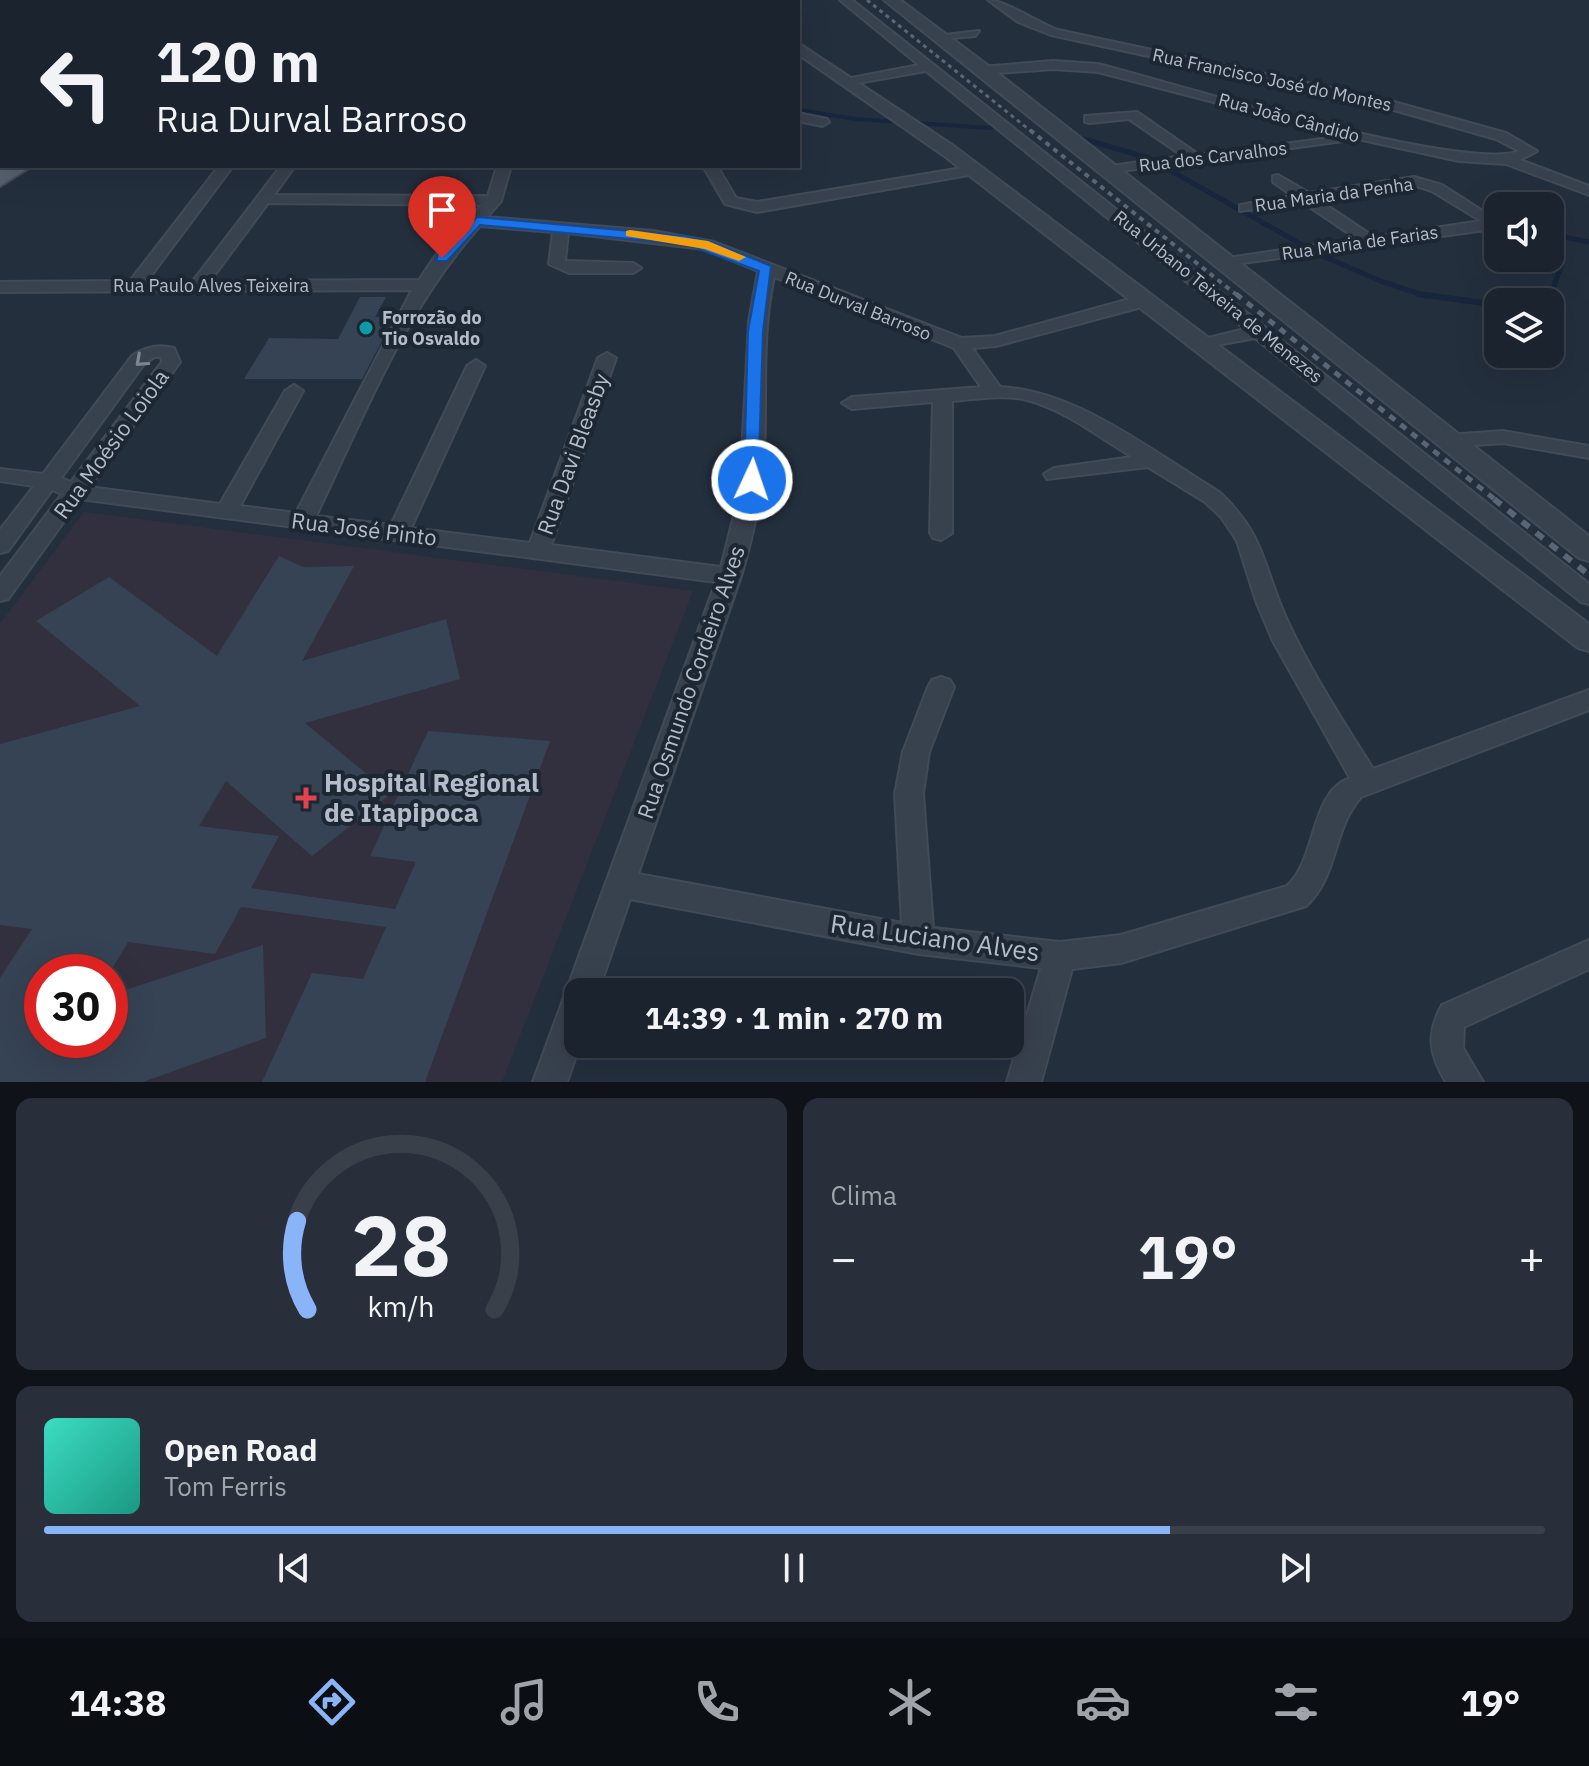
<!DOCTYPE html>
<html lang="pt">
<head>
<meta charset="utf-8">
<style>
  :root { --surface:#1b232e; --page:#282f3a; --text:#f1f3f6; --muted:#a0a4aa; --line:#39404a; --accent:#8ab4f8 }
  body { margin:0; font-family:"IBM Plex Sans",sans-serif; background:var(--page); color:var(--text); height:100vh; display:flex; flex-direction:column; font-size:30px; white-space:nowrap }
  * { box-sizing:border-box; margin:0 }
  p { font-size:26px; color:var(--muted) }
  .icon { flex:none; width:44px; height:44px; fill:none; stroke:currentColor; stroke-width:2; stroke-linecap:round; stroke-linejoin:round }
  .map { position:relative; height:1082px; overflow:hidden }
  .details { display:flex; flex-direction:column; gap:16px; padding:16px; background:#0f1319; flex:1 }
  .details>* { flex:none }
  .hud { position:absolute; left:0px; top:0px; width:800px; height:168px; box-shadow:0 8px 32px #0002,0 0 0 2px var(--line); background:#1b232e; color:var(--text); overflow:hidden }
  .tools { position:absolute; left:1484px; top:192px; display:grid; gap:16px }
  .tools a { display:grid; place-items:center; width:80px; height:80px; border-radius:16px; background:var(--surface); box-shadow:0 8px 32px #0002,0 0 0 2px var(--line); font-size:40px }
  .speed { position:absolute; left:24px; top:954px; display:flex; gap:16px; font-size:40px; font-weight:700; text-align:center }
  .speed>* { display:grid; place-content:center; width:104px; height:104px; border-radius:50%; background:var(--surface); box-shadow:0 8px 32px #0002,0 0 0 2px var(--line); line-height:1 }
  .speed .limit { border:12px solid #d22; background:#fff; color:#111 }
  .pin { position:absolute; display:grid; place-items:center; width:68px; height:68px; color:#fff; margin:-82px -34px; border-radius:50% 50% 50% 0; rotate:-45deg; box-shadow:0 0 8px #0007 }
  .pin .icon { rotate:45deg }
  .me { position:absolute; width:88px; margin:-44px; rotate:3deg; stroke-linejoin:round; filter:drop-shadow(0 0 6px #0008) }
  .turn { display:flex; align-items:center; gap:28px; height:168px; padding:0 24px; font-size:36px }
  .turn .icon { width:104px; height:104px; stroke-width:2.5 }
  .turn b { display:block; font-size:56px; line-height:68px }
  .big { font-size:60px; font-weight:800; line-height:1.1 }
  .details .tile { flex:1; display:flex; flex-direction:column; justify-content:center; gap:12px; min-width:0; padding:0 28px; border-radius:16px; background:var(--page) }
  .details .dial { align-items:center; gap:0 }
  .dial svg { height:208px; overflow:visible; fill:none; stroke:var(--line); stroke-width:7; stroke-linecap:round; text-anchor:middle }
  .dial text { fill:var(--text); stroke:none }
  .song { display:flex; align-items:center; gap:24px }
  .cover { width:96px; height:96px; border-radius:12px; background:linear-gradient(135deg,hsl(170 70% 55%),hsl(170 70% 35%)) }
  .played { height:8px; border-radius:4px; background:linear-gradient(90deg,var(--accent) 75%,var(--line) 75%) }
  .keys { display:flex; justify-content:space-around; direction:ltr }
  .heat { display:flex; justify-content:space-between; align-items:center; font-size:44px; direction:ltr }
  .details .tiles { flex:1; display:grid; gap:16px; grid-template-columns:1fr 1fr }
  .tile:last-child { grid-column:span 2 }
  .trip { position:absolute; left:564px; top:978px; width:460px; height:80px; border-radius:16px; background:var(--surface); box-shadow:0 8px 32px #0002,0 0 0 2px var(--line); font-weight:800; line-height:80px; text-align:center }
  .tab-bar { display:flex; height:128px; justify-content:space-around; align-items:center; background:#0b0e12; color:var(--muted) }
  .tab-bar .icon { width:56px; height:56px }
  .tab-bar .current { color:var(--accent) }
  .tab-bar b { font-size:36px; color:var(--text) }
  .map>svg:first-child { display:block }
  .medical { fill:#32303f; fill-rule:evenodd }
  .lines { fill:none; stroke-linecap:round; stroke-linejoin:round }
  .stream-far2 { stroke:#17263c; stroke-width:4 }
  .stream-far1 { stroke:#17263c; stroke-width:5 }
  .stream { stroke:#17263c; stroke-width:6 }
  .building { fill:#364354 }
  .service-casing { stroke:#414a57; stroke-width:4 }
  .minor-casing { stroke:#414a57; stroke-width:4 }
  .tertiary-casing { stroke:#414a57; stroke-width:4 }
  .primary-casing { stroke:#414a57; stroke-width:4 }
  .service { fill:#38414e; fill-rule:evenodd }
  .minor { fill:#38414e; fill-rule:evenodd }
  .tertiary { fill:#38414e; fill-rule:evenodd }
  .primary { fill:#56606e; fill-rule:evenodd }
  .rail-far3 { stroke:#5a6575; stroke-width:3; stroke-dasharray:4 4; stroke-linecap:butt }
  .rail-far2 { stroke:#5a6575; stroke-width:4; stroke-dasharray:5 5; stroke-linecap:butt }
  .rail-far1 { stroke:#5a6575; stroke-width:5; stroke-dasharray:7 7; stroke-linecap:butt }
  .rail { stroke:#5a6575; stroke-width:6; stroke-dasharray:9 9; stroke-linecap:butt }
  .oneway { stroke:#7c8592 }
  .route { fill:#1a73e8; stroke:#114b97; stroke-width:2 }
  .slow { fill:#f59e0b }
  .culture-dot { fill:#0f9aa8; stroke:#1d2633; stroke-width:3 }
  .health-dot { fill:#e0444e; stroke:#1d2633; stroke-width:3 }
  .labels { text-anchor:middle; stroke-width:8; stroke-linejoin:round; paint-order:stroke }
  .far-street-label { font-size:18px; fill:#b4bcc9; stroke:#1d2633 }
  .far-poi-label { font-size:18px; font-weight:bold; fill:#b4bcc9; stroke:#1d2633; text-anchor:start }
  .street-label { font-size:22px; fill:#b4bcc9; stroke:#1d2633 }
  .near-poi-label { font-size:26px; font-weight:bold; fill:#b4bcc9; stroke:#1d2633; text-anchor:start }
  .near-street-label { font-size:26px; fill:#b4bcc9; stroke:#1d2633 }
</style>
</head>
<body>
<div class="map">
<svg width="1589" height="1082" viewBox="0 0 1589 1082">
  <rect width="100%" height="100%" fill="#242f3e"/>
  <path class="medical" d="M84,512L693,591L502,1082H0V624ZM42,972H110V1040H42Z"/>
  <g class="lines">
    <path class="stream-far2" d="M798,110L856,119L991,128"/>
    <path class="stream-far1" d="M1080,138L1149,158
      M1161,165L1304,246
      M1550,234L1589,242
      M1318,254L1383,282L1426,296
      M1550,296L1562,264L1550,246"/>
    <path class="stream" d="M1418,294L1498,305
      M1532,302L1550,294"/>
  </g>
  <path class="building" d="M360,297H386L375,317L394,318L362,379H244L269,338L338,339Z
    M279,556L303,567L354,566L302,661L446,619L460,679L305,723L391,794L312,856L226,781L199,826L279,836L251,888L395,909L416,862L370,856L428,731L550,741L425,1082H262L312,973L363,979L386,927L241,907L215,954L128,942L110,972H42V1040H110V995L263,945L266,1038L143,1082H0V978L32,929L0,925V744L140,706L36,621L109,577L217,656Z"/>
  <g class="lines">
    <g class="service-casing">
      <path id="service" d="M176,0H182L180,2H174Z"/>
    </g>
    <g class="minor-casing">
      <path id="minor" d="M552,0H592L551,2Z
        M840,0H852L1589,584V604L1581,602L1255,338L1196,349V341L1245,329L926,71L846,85V79L919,65Z
        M988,0C1004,0 1039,23 1058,30L1383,99L1506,133L1537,151L1520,160L1589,186V195L1506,164L1459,161L1358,139L1106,173L1104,170L1111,166L1183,156L1129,119L1090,123L1085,122V116L1137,112L1199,155L1345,136L1098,72L1053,69L985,74L979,70L981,67L1053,61L1098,64C1172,83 1464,173 1519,151L1496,139L1376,105L1051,35L1018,22Z
        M979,31L975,36L942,39L936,36Z
        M2,73V81L0,82V74Z
        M798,113L827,119L829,122L822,126L798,121Z
        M0,139H2V147H0Z
        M219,166H233L147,281H193L281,166H295L274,195L488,196L497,166H511L501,201L487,217L653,231L714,242L962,338L995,336L1137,297H1149V305L996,346L972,348L1000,387C1078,391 1153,452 1219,492C1266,535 1263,568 1287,620C1311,672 1343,721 1373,769L1589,690V710L1361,797C1332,830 1339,875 1306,906L1121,963L1072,969L1041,1082H1007L1041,968L919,954L630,899L598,992H578L580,1044L567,1082H533L716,582L80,499L8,599L0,601V576L62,494L52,490L8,551L0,553V530L34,486L0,481V469L43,474L132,356C145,347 158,344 174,348L180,362L89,487L220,504L285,391L294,385L303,391L240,506L296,513L412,290L0,292V282L130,281ZM268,203L482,205L436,255L419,280L210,281ZM480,226L553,232L549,264L569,273H633L641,268L633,263L565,261L568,233L704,249L758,271L749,321L740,492L721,567L551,545L616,358L607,353L598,358L530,543L411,528L485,366L476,360L467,366L391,525L316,516C364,416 405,309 480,226ZM774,277L954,348L981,387L852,397L842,403L852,409L933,402L930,533L933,538L941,540L952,533V401C976,399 1004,394 1027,400C1065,410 1099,437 1132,457L1054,468L1044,474L1047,479L1148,467L1205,502L1221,517L1237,541L1256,601L1273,641L1350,778C1309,793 1318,858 1287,886L1121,935L1060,942L933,928L923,794L929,752L954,687L950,680L941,677L932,680L928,687L903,752L895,794L902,923L638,874L741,576C753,536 762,497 764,455C767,395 761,336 774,277ZM154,357H161L162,362L71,482L61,478L144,364Z
        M703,166H717L736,198L757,202L974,166L981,170L974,174L757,212L725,204Z
        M1278,175L1309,193L1414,177L1442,185L1498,221L1486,230L1221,266L1219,263L1227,258L1357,239L1304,203L1240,211V205L1293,196L1273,182V176ZM1413,185L1432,191L1481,221L1374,237L1320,201Z
        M1503,431L1589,446V458L1503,443L1448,447L1438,441L1448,435Z
        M1589,940V969L1464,1027L1463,1048L1483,1082H1446C1429,1054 1426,1034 1442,1005Z"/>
    </g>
    <g class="tertiary-casing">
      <path id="tertiary" d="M724,0H739L741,2H726Z
        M884,0H900L990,67L1589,536V561L1579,558Z
        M798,43L955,147L1589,624V651L1578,648L943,155L798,54Z"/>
    </g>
    <g class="primary-casing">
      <path id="primary" d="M4,166H32L0,186V169Z"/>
    </g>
    <use href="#service" class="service"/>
    <use href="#minor" class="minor"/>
    <use href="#tertiary" class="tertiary"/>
    <use href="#primary" class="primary"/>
    <path class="rail-far3" d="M867,0L1032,132"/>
    <path class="rail-far2" d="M1030,130L1238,296"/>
    <path class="rail-far1" d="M1236,294L1497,501"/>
    <path class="rail" d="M1494,499L1589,575"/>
  </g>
  <defs><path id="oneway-chevron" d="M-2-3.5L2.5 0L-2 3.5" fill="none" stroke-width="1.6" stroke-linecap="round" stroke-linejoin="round" transform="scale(2)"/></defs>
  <use class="oneway" href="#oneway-chevron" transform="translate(141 361) rotate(138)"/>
  <path class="route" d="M477,217L685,236L712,242L771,266L763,331L758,484H746L744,480L748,331L759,271L685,244L480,225L447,261H437V255Z"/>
  <path class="slow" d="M630,230L708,241L746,257L739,261L705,249L626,236V231Z"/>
  <circle class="culture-dot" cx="366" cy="328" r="8"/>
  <path class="health-dot" d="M302 786h8v8h8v8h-8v8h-8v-8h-8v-8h8z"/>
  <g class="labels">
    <g class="far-street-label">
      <text transform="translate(1272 80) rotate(12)" y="6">Rua Francisco José do Montes</text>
      <text transform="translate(1289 118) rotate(15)" y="6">Rua João Cândido</text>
      <text transform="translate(1213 157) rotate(-7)" y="6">Rua dos Carvalhos</text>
      <text transform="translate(1334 195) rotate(-8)" y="6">Rua Maria da Penha</text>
      <text transform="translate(1360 243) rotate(-8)" y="6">Rua Maria de Farias</text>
      <text x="211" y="292">Rua Paulo Alves Teixeira</text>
      <text transform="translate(1218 297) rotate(39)" y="6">Rua Urbano Teixeira de Menezes</text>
      <text transform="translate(858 306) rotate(22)" y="6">Rua Durval Barroso</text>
    </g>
    <g class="far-poi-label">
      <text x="382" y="324">Forrozão do<tspan x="382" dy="21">Tio Osvaldo</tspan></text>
    </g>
    <g class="street-label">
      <text transform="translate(111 444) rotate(-54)" y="8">Rua Moésio Loiola</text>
      <text transform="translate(573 454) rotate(-70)" y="8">Rua Davi Bleasby</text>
      <text transform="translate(364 529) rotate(7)" y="8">Rua José Pinto</text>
      <text transform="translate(691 682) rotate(-71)" y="8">Rua Osmundo Cordeiro Alves</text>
    </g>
    <g class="near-poi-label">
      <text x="324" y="792">Hospital Regional<tspan x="324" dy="30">de Itapipoca</tspan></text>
    </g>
    <g class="near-street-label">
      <text transform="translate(935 938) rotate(8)" y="9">Rua Luciano Alves</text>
    </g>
  </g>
</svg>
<div class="tools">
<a><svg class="icon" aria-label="sound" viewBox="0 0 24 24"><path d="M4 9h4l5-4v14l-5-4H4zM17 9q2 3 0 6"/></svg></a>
<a><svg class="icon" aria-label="layers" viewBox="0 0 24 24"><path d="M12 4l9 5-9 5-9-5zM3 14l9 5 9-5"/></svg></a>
</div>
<div class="speed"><div class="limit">30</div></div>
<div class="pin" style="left:442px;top:258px;background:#d93025"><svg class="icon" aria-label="arrive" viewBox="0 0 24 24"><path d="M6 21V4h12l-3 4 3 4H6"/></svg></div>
<svg class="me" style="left:752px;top:480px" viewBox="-20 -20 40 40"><circle r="17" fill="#1a73e8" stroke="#fff" stroke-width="3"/><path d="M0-11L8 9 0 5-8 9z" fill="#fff"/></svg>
<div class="trip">14:39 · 1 min · 270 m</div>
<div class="hud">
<div class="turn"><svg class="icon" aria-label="left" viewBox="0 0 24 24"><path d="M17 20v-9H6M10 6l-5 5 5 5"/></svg><div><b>120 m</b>Rua Durval Barroso</div></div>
</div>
</div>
<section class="details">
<div class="tiles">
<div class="tile dial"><svg viewBox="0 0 100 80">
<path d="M14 69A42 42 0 1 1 86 69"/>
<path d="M14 69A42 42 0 0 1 10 35" stroke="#8ab4f8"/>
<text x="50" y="56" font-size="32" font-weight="700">28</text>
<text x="50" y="72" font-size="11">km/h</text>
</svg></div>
<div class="tile"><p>Clima</p>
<div class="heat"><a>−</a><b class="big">19°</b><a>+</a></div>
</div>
<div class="tile">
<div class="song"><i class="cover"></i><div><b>Open Road</b><p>Tom Ferris</p></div></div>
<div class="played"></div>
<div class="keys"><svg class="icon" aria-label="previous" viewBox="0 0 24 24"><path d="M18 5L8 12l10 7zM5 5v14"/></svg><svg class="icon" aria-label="pause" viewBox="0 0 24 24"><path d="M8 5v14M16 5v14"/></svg><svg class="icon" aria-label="next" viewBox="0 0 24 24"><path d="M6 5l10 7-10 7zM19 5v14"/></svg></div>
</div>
</div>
</section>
<nav class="tab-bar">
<b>14:38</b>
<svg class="icon current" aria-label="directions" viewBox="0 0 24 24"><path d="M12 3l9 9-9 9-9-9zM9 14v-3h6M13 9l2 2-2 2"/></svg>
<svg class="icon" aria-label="music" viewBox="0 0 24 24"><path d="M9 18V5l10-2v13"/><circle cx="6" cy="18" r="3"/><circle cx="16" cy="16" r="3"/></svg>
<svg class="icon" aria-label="phone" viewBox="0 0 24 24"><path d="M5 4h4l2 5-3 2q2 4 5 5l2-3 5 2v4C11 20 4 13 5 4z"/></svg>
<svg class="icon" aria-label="climate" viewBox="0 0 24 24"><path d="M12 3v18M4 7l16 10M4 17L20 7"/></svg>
<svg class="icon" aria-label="car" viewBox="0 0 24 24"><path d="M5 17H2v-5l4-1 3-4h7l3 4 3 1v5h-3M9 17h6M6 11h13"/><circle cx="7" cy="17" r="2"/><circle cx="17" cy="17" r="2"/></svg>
<svg class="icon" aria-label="filters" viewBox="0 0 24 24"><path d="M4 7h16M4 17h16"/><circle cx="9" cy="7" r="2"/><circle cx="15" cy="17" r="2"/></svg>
<b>19°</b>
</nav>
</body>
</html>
